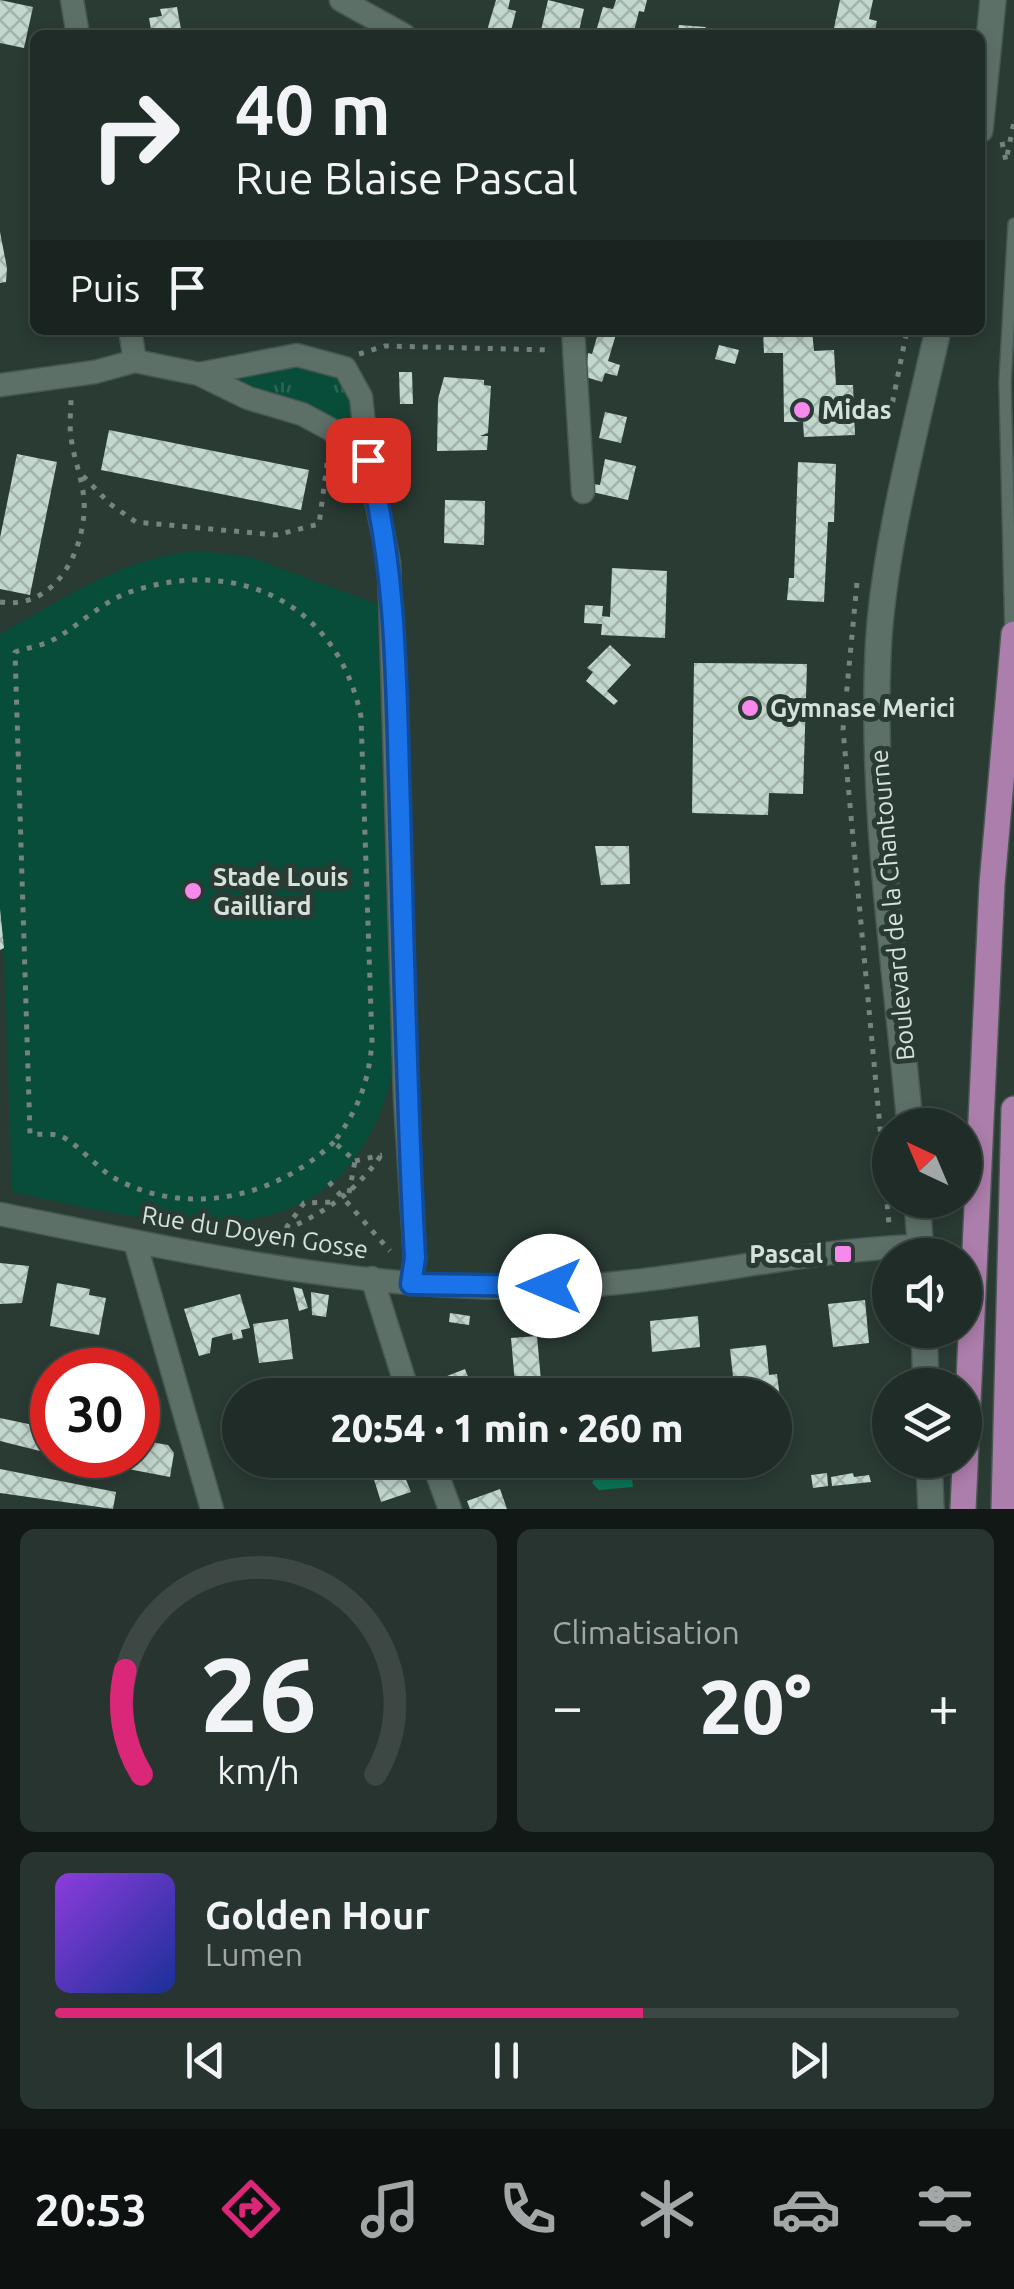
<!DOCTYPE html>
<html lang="fr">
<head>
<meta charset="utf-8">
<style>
  :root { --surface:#202c27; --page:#28342f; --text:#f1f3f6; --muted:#a2a7a7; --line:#3d4844; --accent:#db2777 }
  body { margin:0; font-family:Ubuntu,sans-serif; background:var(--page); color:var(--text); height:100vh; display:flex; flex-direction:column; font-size:38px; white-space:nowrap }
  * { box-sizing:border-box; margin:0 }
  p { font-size:32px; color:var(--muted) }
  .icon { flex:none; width:55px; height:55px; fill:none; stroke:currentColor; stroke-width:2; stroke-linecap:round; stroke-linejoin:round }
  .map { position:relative; height:1509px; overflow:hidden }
  .drawer { display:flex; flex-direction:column; gap:20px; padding:20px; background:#121815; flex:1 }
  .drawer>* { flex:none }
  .top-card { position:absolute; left:30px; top:30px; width:955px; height:305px; border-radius:15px; box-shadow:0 5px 15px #0003,0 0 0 2px var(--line); background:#202c27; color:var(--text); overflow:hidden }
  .needle { width:65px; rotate:316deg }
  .tools { position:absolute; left:872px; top:1108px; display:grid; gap:20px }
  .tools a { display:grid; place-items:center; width:110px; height:110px; border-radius:50%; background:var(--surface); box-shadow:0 5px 15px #0003,0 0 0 2px var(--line); font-size:50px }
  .speed { position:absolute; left:30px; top:1348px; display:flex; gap:20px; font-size:50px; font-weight:700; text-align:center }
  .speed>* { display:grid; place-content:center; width:130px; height:130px; border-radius:50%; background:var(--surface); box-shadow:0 5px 15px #0003,0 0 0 2px var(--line); line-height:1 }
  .speed .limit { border:15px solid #d22; background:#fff; color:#111 }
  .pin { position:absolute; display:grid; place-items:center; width:85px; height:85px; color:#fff; margin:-42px; border-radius:20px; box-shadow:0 5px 15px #0006 }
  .me { position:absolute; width:110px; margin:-55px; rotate:270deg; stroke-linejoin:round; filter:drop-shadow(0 0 8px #0008) }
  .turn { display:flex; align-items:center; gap:35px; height:210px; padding:0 40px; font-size:45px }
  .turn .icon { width:130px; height:130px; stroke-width:2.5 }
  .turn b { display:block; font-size:70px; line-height:85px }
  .then { display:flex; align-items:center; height:95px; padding:0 40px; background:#0003; gap:20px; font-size:38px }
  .big { font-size:75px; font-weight:800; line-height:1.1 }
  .drawer .card { flex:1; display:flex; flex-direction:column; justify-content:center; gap:15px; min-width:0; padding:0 35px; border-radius:15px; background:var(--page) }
  .drawer .dial { align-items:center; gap:0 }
  .dial svg { height:260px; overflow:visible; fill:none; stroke:var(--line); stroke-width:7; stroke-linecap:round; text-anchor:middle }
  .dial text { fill:var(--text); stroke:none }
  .song { display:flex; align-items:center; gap:30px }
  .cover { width:120px; height:120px; border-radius:15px; background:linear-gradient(135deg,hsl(270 70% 55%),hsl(230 70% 35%)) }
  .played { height:10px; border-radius:5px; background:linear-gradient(90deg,var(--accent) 65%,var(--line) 65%) }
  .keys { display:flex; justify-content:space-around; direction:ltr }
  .heat { display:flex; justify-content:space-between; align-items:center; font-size:55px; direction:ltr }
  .drawer .tiles { flex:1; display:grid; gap:20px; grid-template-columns:1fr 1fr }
  .card:last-child { grid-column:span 2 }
  .trip { position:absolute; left:222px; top:1378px; width:570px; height:100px; border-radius:50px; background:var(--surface); box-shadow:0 5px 15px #0003,0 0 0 2px var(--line); font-weight:800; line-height:100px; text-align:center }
  .tab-bar { display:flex; height:160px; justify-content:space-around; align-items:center; background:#0d1210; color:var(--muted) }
  .tab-bar .icon { width:70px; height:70px }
  .tab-bar .on { color:var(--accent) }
  .tab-bar b { font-size:45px; color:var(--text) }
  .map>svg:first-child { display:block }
  .grass { fill:url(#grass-tufts) }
  .park { fill:#084d39 }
  .water { fill:#0b7758 }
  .building { fill:url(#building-cross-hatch) }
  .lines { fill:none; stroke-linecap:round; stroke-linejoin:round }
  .lane-casing { stroke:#485751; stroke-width:14 }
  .street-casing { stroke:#485751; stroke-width:25 }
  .secondary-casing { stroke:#485751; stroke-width:28 }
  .primary-casing { stroke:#485751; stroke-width:28 }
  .path { stroke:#75847d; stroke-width:5; stroke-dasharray:5 8; stroke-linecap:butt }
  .lane { stroke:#5d7068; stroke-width:11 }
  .street { stroke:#5d7068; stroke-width:22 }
  .secondary { stroke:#5d7068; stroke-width:25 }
  .primary { stroke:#ac7eab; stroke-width:25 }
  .route-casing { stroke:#114b97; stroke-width:25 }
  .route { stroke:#1a73e8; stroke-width:18 }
  .poi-dot { fill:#f788ec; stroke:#2a3b34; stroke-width:4 }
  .labels { text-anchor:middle; stroke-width:10; stroke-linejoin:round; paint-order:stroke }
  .poi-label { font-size:25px; font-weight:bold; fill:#d6e1dc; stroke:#2a3b34; text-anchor:start }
  .street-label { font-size:25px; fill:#d6e1dc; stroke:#2a3b34 }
</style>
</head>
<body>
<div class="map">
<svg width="1014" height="1509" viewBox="0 0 1014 1509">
  <defs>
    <pattern id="grass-tufts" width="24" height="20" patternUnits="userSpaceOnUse" patternTransform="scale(2.5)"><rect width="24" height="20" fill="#084d39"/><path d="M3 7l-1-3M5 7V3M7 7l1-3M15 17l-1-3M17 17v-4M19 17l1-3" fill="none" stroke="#2b6655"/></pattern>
    <pattern id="building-cross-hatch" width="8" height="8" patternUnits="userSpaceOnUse" patternTransform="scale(2.5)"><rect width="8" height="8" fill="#c2d7cd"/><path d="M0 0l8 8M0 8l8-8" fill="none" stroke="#a2b2aa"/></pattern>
  </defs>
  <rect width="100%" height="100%" fill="#2a3b34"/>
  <path class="grass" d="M300,367L339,377L349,391L355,427L350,434L245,385L241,379L246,371Z"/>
  <path class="park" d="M201,551L250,557L377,604L392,1076C341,1276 160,1223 12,1192L4,949L0,950V634C66,598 125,555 201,551Z"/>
  <path class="water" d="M631,1471L633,1487L599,1490L592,1483L598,1474Z"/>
  <path class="building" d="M0,0L33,7L24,48L0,43Z
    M496,0H510L508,9L516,11L510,35L486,34Z
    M548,0L584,9L578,35H540Z
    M616,0H647L644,12L639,11L634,31L645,35H595L603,7L613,9Z
    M840,0H873L869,19L877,21L874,35L834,28Z
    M177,7L182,35H152L149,18L162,16L160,9Z
    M679,25L705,27L714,34L715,28L729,31L728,35H677Z
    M0,232L7,268L6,282L0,283Z
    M599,330L617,331L608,361L620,365L617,376L605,373L602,382L586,377L588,353L592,354Z
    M812,330L814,351L834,350L836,385H853L855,435L804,437L803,422H784L783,353H764L763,332Z
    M719,345L739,350L735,364L715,359Z
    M399,372H412L413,404H400Z
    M444,377L484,380V385L491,386L488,433L480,436H488L487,450L437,451L438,399Z
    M605,412L627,417L621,443L599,438Z
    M109,430L309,470L301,510L101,470Z
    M17,454L57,462L30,595L0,589V538Z
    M605,459L636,466L628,500L592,492L594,484L600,485Z
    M798,462L836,464L834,522H828L824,602L787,600L789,578H794Z
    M445,500L485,501L484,545L444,543Z
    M612,568L667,571L665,638L601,635L602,624L584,623L585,605L603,606L602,616L610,617Z
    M610,645L631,665L607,691L618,701L614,705L586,681L593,672L587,668Z
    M694,663L807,664L803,794L769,793L768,815L692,813Z
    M595,846H629L630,884L601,885Z
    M0,909L4,948L0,950Z
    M0,1263L29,1266L22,1303L0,1304Z
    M57,1283L90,1289L89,1295L106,1298L99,1335L50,1326Z
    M293,1287L302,1289L308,1308L299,1311Z
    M311,1292L329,1295L326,1317L312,1315Z
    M240,1294L250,1328L241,1330L243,1338L233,1340L232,1333L212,1338L210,1353L199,1356L184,1309Z
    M865,1300L869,1343L833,1347L828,1304Z
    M450,1313L470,1316L469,1325L449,1322Z
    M698,1316L700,1347L652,1352L650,1321Z
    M288,1319L293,1359L259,1363L253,1324Z
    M537,1336L541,1381L515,1384L511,1338Z
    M766,1345L769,1375L777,1374L780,1398L735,1395L730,1349Z
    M465,1369L474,1392L437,1395L432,1382Z
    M623,1381L625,1395H581L580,1384Z
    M0,1418L52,1429V1454L0,1441Z
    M151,1442L168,1445L174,1453L170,1477L65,1457L138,1455V1446L150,1448Z
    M368,1460H398L411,1492L381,1502Z
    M0,1469L116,1492L113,1509L0,1493Z
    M827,1473L828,1486L813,1488L811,1475Z
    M853,1473L854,1477L869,1475L871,1482L832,1486L831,1477Z
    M500,1489L507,1509H470L467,1501Z"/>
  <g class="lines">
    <g class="lane-casing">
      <path id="lane" d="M1011,634L1005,382L1014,224"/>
    </g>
    <g class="street-casing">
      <path id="street" d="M72,0L78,35
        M341,0L404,35
        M130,330L135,361
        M573,330L583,492
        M199,374L297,355L345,368L361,397L368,461L389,563L405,1098L415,1258L411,1284
        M0,385L95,372L135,361L199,374L248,398L302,414L330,429L368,461
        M0,1214C187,1252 389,1298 580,1286C694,1279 807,1249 921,1246
        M135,1242L212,1509
        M372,1278L409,1395
        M432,1460L450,1509"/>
    </g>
    <g class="secondary-casing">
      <path id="secondary" d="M980,130L993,0
        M910,1125C896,969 871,810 878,653C882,554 916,428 938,330
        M917,1200L921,1255
        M924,1330L926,1385
        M929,1460L931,1509"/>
    </g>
    <g class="primary-casing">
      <path id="primary" d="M963,1509L992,884L1014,634
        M1004,1509L1014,1109"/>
    </g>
    <path class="path" d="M1002,142L1006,161L1014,122
      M359,354L385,346L551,350
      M890,415L907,330
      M83,476L110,504L136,522L276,535L319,524L328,458
      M857,583L843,730L889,1224
      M0,602C51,610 81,559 84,513C86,485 74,463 71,437C69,424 71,410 71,398
      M334,1142C276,1198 187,1218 114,1178C98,1169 74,1140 60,1136C52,1133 39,1135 30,1134L15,652C26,648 41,646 51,641C81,625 102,600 136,590C243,557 339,607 361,717L372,1041C369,1082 358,1110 334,1142L355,1161L349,1193
      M355,1161L382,1155
      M329,1182L390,1251
      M286,1228L304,1203L337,1202
      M261,1239C312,1221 353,1198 384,1151"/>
    <use href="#lane" class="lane"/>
    <use href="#street" class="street"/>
    <use href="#secondary" class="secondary"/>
    <use href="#primary" class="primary"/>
  </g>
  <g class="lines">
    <g class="route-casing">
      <path id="route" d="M368,460C398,574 396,692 400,809C404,959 407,1109 415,1258L411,1284L550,1286"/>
    </g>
    <use href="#route" class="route"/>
  </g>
  <g class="poi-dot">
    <circle cx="802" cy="410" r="10"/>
    <circle cx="750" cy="708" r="10"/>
    <circle cx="193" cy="891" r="10"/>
    <rect x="833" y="1244" width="20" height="20" rx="5"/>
  </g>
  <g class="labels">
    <g class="poi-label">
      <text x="822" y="419">Midas</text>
      <text x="770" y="717">Gymnase Merici</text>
      <text x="213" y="886">Stade Louis<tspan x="213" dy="29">Gailliard</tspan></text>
      <text x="823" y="1263" text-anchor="end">Pascal</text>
    </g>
    <g class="street-label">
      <text transform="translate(892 905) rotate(-95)" y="9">Boulevard de la Chantourne</text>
      <text transform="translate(255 1232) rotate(9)" y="9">Rue du Doyen Gosse</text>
    </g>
  </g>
</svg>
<div class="tools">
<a><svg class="needle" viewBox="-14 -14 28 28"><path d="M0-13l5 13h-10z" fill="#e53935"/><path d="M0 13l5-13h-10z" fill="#a2a7a7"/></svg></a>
<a><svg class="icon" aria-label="sound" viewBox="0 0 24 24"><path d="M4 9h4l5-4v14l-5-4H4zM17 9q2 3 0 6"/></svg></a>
<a><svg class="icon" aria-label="layers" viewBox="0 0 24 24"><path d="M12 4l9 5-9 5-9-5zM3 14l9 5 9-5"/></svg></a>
</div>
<div class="speed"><div class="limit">30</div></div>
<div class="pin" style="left:368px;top:460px;background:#d93025"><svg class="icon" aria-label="arrive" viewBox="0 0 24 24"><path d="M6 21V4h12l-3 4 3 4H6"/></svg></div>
<svg class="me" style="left:550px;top:1286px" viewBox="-20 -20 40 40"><circle r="19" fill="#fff"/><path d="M0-13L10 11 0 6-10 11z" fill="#1a73e8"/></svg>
<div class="trip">20:54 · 1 min · 260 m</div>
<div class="top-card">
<div class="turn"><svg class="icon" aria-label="right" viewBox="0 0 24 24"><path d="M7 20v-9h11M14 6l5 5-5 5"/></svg><div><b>40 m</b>Rue Blaise Pascal</div></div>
<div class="then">Puis<svg class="icon" aria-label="arrive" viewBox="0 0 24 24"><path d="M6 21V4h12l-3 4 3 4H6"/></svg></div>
</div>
</div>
<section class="drawer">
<div class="tiles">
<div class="card dial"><svg viewBox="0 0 100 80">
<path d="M14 69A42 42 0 1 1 86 69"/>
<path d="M14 69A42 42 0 0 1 9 37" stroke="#db2777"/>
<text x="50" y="56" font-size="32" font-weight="700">26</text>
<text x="50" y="72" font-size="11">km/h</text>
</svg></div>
<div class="card"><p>Climatisation</p>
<div class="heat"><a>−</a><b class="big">20°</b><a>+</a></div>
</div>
<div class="card">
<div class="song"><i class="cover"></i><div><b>Golden Hour</b><p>Lumen</p></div></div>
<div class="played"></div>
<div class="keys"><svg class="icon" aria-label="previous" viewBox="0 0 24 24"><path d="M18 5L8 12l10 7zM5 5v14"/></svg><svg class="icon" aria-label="pause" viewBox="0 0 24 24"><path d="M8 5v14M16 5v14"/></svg><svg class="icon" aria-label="next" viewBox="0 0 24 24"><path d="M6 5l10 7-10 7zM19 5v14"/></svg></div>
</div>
</div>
</section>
<nav class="tab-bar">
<b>20:53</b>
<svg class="icon on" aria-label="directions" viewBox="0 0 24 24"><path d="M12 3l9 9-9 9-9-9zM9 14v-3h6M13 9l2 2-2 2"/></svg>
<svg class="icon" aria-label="music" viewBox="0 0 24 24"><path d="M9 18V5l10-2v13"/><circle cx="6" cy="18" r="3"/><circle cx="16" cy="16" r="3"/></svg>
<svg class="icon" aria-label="phone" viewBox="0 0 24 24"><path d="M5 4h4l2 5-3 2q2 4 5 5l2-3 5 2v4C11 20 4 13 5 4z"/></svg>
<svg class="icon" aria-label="climate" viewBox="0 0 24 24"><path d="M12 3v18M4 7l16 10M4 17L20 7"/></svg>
<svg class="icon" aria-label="car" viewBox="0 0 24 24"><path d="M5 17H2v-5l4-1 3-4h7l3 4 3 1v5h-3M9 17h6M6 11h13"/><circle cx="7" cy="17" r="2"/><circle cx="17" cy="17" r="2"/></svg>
<svg class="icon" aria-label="filters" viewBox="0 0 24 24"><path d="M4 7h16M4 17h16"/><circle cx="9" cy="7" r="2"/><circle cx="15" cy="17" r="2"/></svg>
</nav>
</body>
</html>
